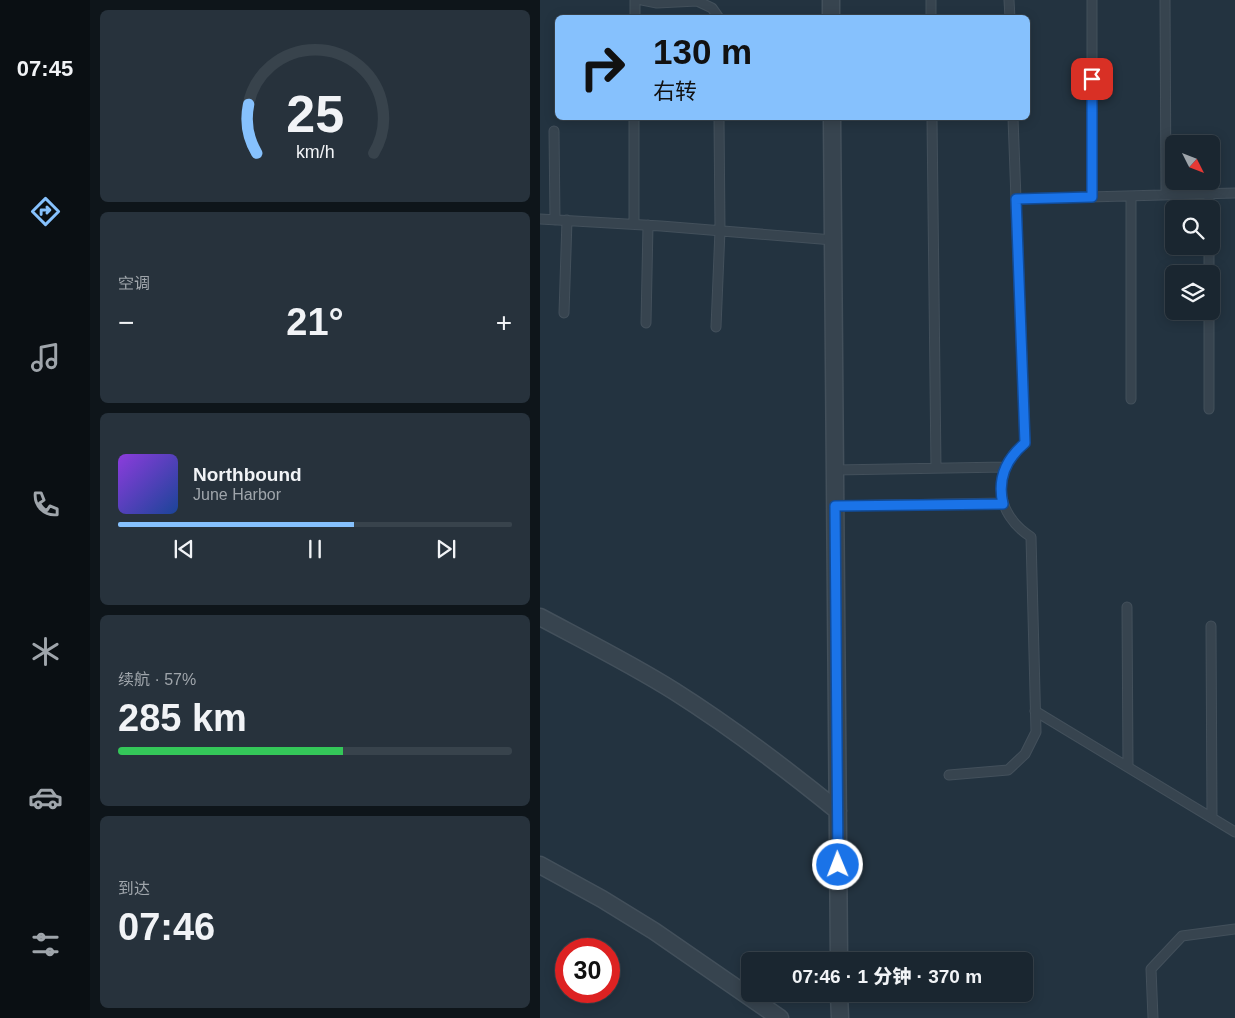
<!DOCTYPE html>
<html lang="zh">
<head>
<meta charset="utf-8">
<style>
  :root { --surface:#1a2630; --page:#27323c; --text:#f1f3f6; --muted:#9fa5ab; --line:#38434c; --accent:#86c1fd }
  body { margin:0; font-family:Helvetica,"Noto Sans SC",sans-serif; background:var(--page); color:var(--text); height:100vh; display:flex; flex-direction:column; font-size:19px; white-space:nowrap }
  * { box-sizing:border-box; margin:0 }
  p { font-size:16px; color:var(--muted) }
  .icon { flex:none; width:28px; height:28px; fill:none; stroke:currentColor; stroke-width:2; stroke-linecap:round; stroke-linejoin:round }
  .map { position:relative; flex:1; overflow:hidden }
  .sheet { display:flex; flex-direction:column; gap:10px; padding:10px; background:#0e151a; width:450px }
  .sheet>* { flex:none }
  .banner { position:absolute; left:15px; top:15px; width:475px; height:105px; border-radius:8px; box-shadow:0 2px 12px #0003,0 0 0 1px var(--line); background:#86c1fd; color:#111; overflow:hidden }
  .needle { width:32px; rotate:132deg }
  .controls { position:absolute; left:625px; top:135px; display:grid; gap:10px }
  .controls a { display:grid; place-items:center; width:55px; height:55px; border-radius:8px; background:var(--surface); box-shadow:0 2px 12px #0003,0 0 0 1px var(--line); font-size:25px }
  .speed { position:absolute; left:15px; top:938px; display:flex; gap:10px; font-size:25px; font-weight:700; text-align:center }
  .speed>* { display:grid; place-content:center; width:65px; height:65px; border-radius:50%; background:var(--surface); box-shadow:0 2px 12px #0003,0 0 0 1px var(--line); line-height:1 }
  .speed .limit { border:8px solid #d22; background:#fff; color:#111 }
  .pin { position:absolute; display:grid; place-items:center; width:42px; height:42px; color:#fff; margin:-21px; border-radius:10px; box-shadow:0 2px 8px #0006 }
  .me { position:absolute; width:55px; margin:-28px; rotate:359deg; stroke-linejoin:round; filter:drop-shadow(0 0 4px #0008) }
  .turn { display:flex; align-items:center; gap:18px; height:105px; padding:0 15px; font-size:22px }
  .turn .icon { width:65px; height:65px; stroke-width:2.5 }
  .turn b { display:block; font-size:35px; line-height:42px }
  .big { font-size:38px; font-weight:800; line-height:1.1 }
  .sheet .widget { flex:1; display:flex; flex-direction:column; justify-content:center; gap:8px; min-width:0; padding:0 18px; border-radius:8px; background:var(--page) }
  .sheet .dial { align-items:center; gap:0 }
  .dial svg { height:130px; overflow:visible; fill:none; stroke:var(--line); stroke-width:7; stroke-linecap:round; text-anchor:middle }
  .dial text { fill:var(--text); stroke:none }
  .song { display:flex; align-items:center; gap:15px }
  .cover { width:60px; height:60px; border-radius:8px; background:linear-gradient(135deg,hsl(270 70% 55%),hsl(220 70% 35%)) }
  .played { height:5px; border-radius:2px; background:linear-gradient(90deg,var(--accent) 60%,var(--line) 60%) }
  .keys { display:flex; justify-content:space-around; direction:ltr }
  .heat { display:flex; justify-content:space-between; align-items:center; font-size:28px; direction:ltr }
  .charge { height:8px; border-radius:4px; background:linear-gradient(90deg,#34c759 57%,var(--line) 0) }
  .trip { position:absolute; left:201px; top:952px; width:292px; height:50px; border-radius:8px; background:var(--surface); box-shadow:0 2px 12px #0003,0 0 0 1px var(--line); font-weight:800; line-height:50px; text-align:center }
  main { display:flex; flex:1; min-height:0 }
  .menu { display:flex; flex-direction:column; width:90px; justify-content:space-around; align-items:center; background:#0a0f13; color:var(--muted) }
  .menu .icon { width:35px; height:35px }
  .menu .on { color:var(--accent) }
  .menu b { font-size:22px; color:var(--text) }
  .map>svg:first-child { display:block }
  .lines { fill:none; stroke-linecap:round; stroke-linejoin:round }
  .lane-casing { stroke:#43505b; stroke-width:11 }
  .street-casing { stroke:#43505b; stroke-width:19 }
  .lane { stroke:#37444f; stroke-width:9 }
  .street { stroke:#37444f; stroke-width:16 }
  .route-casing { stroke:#114b97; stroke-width:12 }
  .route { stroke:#1a73e8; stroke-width:9 }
</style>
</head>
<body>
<main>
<nav class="menu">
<b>07:45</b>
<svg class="icon on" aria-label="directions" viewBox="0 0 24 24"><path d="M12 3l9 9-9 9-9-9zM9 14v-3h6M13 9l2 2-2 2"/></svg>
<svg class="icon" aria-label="music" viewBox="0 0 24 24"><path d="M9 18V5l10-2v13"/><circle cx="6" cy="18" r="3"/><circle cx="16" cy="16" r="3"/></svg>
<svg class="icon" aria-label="phone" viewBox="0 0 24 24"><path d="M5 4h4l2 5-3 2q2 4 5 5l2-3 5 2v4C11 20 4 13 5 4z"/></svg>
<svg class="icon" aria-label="climate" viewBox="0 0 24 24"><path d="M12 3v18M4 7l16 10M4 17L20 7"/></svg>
<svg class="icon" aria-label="car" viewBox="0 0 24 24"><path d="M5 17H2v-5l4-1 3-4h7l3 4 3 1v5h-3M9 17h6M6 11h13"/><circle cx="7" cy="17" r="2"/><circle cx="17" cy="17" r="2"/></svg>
<svg class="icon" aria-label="filters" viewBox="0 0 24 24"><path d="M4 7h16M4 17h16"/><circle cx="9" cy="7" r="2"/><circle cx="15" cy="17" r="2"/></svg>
</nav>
<section class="sheet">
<div class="widget dial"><svg viewBox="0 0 100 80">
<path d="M14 69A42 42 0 1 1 86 69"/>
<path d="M14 69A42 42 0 0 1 9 39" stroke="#86c1fd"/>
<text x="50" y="56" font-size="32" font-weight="700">25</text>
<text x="50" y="72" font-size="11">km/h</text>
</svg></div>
<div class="widget"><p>空调</p>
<div class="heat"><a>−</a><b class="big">21°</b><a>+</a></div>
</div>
<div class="widget">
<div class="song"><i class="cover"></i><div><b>Northbound</b><p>June Harbor</p></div></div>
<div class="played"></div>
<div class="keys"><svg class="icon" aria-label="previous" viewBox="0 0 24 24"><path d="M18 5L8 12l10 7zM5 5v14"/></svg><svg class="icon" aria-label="pause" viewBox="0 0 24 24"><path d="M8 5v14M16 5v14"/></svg><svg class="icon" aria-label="next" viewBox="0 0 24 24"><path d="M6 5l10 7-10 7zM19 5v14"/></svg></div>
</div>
<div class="widget"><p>续航 · 57%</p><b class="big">285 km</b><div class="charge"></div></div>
<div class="widget"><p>到达</p><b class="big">07:46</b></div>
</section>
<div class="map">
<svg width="695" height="1018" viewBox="0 0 695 1018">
  <rect width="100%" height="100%" fill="#233340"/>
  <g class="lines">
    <g class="lane-casing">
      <path id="lane" d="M102,0L117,3L157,1L172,8L179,18
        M391,0V18
        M469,0L470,18
        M552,0V197
        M625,0L626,195
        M95,18V0
        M392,118L396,468
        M14,131L15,220
        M669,193V209
        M591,196V399
        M476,199L695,193
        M0,219L121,226L293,240
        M94,224V118
        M669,246V274
        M669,311V409
        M24,313L27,220
        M106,323L108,225
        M176,327L180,230L179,118
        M295,470L465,467
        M295,506L463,503
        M587,607L588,767
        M671,626L672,818
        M495,711L695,832
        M409,775L468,770L485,754L496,732L491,537C454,513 451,471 485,443L473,118
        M613,1018L611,969L642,936L695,929"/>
    </g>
    <g class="street-casing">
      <path id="street" d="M291,0V18
        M292,118L299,961
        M0,617C45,641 91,664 134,691C191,727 245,768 298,811
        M0,865L62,899L114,931L240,1018
        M299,994L300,1018"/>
    </g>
    <use href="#lane" class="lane"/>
    <use href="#street" class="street"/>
  </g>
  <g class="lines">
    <g class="route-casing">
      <path id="route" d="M298,865L295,506L463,504C457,479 466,459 485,443L476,199L552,197V79"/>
    </g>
    <use href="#route" class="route"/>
  </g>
</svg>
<div class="controls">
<a><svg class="needle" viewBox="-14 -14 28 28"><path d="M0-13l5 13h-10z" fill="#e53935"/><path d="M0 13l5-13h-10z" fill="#9fa5ab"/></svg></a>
<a><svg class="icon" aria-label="search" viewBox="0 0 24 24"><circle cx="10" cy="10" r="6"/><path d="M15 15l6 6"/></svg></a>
<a><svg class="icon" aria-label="layers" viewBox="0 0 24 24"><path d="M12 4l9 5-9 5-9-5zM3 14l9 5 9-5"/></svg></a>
</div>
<div class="speed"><div class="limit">30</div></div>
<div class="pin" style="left:552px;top:79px;background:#d93025"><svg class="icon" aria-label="arrive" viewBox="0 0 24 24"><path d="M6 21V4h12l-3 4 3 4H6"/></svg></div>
<svg class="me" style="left:298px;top:865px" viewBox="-20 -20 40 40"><circle r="17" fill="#1a73e8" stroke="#fff" stroke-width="3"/><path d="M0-11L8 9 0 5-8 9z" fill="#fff"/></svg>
<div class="trip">07:46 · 1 分钟 · 370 m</div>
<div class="banner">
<div class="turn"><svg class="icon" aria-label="right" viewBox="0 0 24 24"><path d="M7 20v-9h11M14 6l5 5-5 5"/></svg><div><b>130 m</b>右转</div></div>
</div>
</div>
</main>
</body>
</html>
